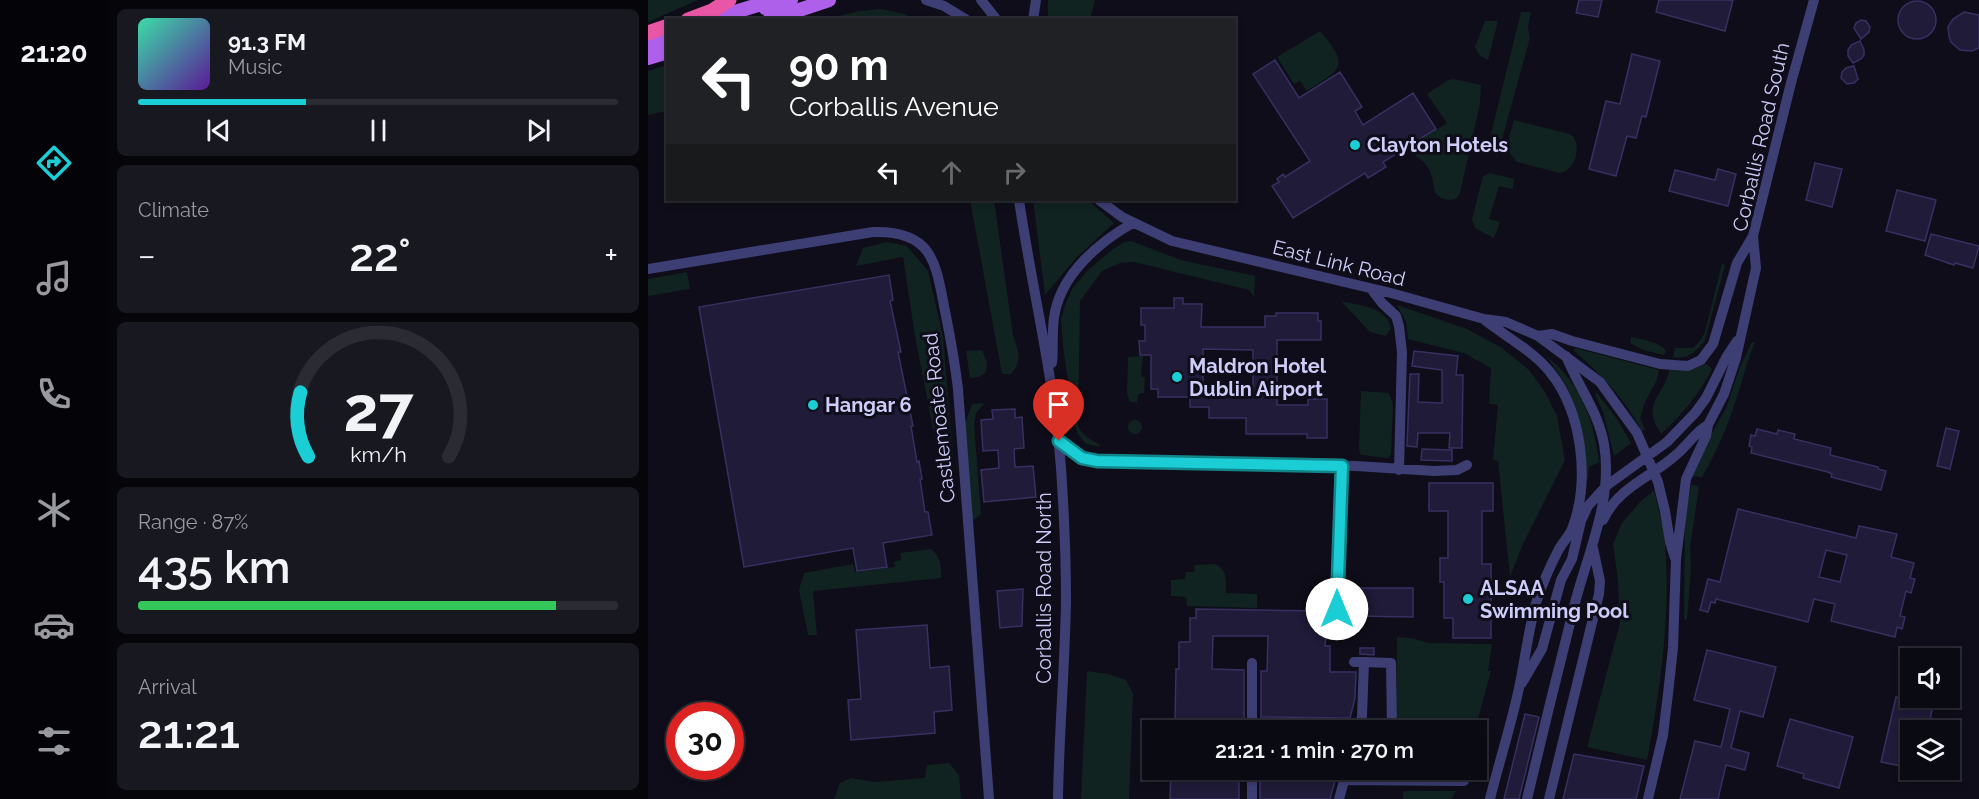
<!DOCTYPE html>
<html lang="en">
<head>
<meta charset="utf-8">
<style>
  :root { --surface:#0a0a13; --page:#181821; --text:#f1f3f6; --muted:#999aa0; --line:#2a2b33; --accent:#1bcdd5 }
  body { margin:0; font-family:Raleway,sans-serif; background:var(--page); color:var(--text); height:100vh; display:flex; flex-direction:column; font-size:22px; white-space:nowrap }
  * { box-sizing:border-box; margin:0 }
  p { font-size:20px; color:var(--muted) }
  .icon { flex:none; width:33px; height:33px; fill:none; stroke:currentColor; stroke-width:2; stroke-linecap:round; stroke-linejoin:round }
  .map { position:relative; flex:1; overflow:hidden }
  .drawer { display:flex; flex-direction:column; gap:9px; padding:9px; background:#06060a; width:540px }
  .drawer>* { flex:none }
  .banner { position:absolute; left:18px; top:18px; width:570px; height:183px; border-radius:0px; box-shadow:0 3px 9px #0003,0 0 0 2px var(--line); background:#202124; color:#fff; overflow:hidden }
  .controls { position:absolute; left:1252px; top:648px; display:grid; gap:12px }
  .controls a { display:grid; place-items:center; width:60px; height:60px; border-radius:0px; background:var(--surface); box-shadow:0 3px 9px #0003,0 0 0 2px var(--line); font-size:30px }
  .speed { position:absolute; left:18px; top:702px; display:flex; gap:12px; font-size:30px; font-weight:700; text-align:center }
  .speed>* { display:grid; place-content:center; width:78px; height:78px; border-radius:50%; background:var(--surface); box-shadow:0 3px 9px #0003,0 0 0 2px var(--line); line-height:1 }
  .speed .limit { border:9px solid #d22; background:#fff; color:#111 }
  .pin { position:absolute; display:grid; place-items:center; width:51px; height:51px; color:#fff; margin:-62px -26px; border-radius:50% 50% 50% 0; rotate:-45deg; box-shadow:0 0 6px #0007 }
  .pin .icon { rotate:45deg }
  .me { position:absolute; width:66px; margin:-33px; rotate:0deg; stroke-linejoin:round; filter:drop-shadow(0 0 4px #0008) }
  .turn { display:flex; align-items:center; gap:21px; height:126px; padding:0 24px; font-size:27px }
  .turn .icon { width:78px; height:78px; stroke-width:2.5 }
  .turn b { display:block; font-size:42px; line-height:51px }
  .lanes { display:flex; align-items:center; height:57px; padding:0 24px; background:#0003; justify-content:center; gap:30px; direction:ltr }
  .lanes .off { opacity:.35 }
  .big { font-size:45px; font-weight:600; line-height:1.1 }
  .drawer .tile { flex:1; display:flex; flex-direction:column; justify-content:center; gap:9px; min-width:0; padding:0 21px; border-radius:9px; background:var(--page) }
  .drawer .dial { align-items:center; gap:0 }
  .dial svg { height:156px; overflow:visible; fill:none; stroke:var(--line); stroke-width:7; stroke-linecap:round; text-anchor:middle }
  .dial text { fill:var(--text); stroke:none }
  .song { display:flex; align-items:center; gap:18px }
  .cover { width:72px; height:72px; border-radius:9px; background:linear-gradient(135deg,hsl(160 70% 55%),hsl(270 70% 35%)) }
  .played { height:6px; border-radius:3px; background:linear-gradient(90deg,var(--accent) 35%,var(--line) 35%) }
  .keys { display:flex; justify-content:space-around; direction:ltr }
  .heat { display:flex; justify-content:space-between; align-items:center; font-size:33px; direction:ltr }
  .charge { height:9px; border-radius:4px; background:linear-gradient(90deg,#34c759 87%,var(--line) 0) }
  .trip { position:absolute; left:494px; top:720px; width:345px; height:60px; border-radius:0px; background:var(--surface); box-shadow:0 3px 9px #0003,0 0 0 2px var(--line); font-weight:600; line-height:60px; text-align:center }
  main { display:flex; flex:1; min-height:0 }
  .tab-bar { display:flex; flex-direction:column; width:108px; justify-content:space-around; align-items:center; background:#040408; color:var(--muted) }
  .tab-bar .icon { width:42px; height:42px }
  .tab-bar .on { color:var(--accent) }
  .tab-bar b { font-size:27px; color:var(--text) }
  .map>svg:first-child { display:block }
  .green { fill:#112321 }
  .building { fill:#1f1b38; stroke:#373061; stroke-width:1.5; fill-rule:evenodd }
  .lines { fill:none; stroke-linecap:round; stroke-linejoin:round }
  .minor { stroke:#3d3e73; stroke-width:10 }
  .major { stroke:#af60eb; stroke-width:14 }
  .highway { stroke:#e956a5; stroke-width:15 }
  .route-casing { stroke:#12858a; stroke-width:15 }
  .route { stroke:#1bcdd5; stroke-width:10 }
  .poi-dot { fill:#1bcdd5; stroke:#0e0d19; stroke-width:2 }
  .labels { text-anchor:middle; stroke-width:6; stroke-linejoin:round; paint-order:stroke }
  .street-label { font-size:20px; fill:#ceccf8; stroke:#0e0d19 }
  .poi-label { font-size:20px; font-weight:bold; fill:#ceccf8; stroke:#0e0d19; text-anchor:start }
</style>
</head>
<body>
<main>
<nav class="tab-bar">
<b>21:20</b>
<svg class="icon on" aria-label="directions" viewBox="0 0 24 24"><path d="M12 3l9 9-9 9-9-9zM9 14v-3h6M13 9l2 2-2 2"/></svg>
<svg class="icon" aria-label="music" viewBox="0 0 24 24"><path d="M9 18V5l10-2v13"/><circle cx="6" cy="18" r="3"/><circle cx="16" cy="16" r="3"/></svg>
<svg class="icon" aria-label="phone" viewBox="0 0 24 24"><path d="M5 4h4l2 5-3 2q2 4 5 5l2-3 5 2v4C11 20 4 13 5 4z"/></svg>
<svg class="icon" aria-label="climate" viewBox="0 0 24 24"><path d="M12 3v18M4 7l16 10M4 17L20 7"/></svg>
<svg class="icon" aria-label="car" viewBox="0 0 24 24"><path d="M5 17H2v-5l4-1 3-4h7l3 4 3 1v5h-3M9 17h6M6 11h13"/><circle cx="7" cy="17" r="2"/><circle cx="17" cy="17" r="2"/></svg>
<svg class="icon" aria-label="filters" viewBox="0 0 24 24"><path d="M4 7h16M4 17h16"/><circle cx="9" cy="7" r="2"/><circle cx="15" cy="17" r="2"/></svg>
</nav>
<section class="drawer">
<div class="tile">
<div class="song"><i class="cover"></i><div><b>91.3 FM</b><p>Music</p></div></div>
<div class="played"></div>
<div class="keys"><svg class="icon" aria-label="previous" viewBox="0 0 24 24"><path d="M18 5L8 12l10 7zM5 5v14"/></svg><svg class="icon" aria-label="pause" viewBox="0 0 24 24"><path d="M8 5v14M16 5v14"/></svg><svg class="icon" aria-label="next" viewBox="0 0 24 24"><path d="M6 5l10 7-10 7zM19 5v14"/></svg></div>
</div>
<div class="tile"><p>Climate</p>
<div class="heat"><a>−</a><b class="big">22°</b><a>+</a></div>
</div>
<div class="tile dial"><svg viewBox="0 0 100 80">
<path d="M14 69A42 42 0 1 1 86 69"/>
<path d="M14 69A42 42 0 0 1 10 36" stroke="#1bcdd5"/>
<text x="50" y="56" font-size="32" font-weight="700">27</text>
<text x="50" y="72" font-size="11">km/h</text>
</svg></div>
<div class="tile"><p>Range · 87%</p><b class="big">435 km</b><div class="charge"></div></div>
<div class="tile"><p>Arrival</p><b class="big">21:21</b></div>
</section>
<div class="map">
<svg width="1331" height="799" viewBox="0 0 1331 799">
  <rect width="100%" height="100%" fill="#0e0d19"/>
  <path class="green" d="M0,0H50L0,22Z
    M400,0H447L442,19L400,20Z
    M233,9L256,14L268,19H181L206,12Z
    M873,12H883L880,27L882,38L849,157L840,146Z
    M837,21H850L840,60L832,56L827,47Z
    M672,31C703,67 693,69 659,91L652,81L646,84L629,57Z
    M19,65V111L0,115V71Z
    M805,79L833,85L832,104L812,193L809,198C800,202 793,199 787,193C785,183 785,173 778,165C773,158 765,156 760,148L799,123L779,94L800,80Z
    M866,120L922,134C935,143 928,171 912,173L869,162L858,148Z
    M842,173L866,179L865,189L851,186L841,219L852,222L846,238L827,228L824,219L835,176Z
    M322,200H346L365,335C370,351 375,360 363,374H354Z
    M385,200H440L466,223L428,258L397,295Z
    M483,241L533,260L607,276L606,297L601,290L486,262L472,263L454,271L432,301L430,425C433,435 444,440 452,445V447L438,444L430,434L426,422L415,346L413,320L416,308L424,289L439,271L465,249L476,242Z
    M239,242L259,246L280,271L295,337L305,458L291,460L267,336L255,257L208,266L215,248Z
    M1074,264L1077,265L1057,340C1049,351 1040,360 1025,357L1027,348H1045L1052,341L1057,332Z
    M39,272L42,289L0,296V279Z
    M693,301C712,306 738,306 743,328L738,336L722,332Z
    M749,305L819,329L854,348L881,370L897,392L909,416L917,460L875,544L862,577L850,461L845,460L850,405L841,404L843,368L816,353L760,339L758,322Z
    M983,337C995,340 1011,341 1018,351L1016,355L995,350L982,343Z
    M1104,342H1107C1098,364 1093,386 1085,409C1077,432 1067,455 1054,477L1045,476L1064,433L1078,408L1092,367Z
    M927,348L1011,370L1009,380L997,402L992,418L997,429L994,431C977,399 953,374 926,351Z
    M334,350L339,362L338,372L331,377L322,378L318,351Z
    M495,356L493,375L494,377H497L496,393L490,394L489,403L482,402L479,394L480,357Z
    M898,356C932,382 946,420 951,462L941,467L940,479H937C939,430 928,394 898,356Z
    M1059,364L1064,369C1051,395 1034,414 1013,434C993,402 1014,400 1022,369L1039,371Z
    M713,391L741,393L745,405L743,454L740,458L713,455L711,450Z
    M949,393L969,419L983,443L966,456L955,412L947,394Z
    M337,403L328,413L326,424L333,514L323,522L317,423L324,404Z
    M480 427a7 7 0 1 1 14 0a7 7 0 1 1-14 0Z
    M1043,485L1051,486L1042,548L1043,567L1039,620L1036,619L1037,519Z
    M1006,490C1010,508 1016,526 1017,544C1023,617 1012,690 999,760L939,747L972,623L970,581L965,544L974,523L991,503Z
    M283,549C292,556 294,566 293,578L165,591L169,635H160L151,590L156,573L205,564L207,572L247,567L246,562L253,560L252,553Z
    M567,564C580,570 578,581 578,593L609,594V608L539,606L538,597L523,596V580L537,579L538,572H547L546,565Z
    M749,637L763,638L781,643L844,644L840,671H843L827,730H748Z
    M439,671L460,674L478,680L485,694L481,799H433Z
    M301,763L311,775L313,799H186L192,783L203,778L226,782L277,778L279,765Z
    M747,770H816L815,773H808L747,772Z
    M755,791H808L803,799H755Z"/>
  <path class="building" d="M931,0H954L950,17L928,13Z
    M1011,0H1085L1077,31L1008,12Z
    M1250 20a19 19 0 1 1 38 0a19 19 0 1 1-38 0Z
    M1316,12L1331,15V48L1324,51L1312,50L1303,42L1301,36L1300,27L1305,19Z
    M1213,20L1218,21L1222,27L1221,32L1213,39L1206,28L1208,23Z
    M1212,41L1216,50V55L1213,59L1205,63L1200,56V50L1203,45Z
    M984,54L1012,61L998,117L994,116L988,138L979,136L968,176L941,169L958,101L972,104Z
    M627,60L651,98L692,72L714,107L707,111L715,125L765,93L788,129L735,162L738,167L720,178L717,173L645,218L624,186L631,182L629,179L635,174L637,177L662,161L605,74Z
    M1206,66L1210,79L1206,83L1199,84L1193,78L1194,72L1198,68Z
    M1167,163L1194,169L1184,207L1158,200Z
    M1070,169L1088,174L1080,206L1021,191L1027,170L1067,180Z
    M1249,190L1288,200L1277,241L1238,231Z
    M1283,234L1331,246L1325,268L1307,263L1306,265L1277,255Z
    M241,275L245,300L242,301L253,352H250L265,426H263L269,462L271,461L274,479H272L277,512H280L284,535L235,543L239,567L209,571L205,548L96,567L51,307Z
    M526,298H535V304H554L553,327H617V316H628V313H670V321H673V340H629V405H660V399H679V438H659V434H598V418H561V407H542V397H510V389H503V355H492L491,341H497V325H493V308H526ZM555,349L605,350V390H555Z
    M766,351L810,356L808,375H815L814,448H801L802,433H770L769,447L759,446L762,374H771L770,402L794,403V370L764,366Z
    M367,409V418L374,417L376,448L366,449L367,467L385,466L388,497L336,502L333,470L351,468L350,450L335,451L333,420L345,419L344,410Z
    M1298,428L1311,431L1302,469L1289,466Z
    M1109,429L1129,434L1130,430L1147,434L1146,439L1183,448L1182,455L1230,467V469L1238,471L1233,490L1183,477L1184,474L1180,472L1103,453L1104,447L1101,446L1103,435L1107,436Z
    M774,449L804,450V461L773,460Z
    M781,483H845V511H834V564H843V638H805V618H796V582H792V558H800V511H781Z
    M1090,509L1208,538L1211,526L1249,534L1243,557L1266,563L1262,578L1267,579L1263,593L1258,591L1252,616L1257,617L1254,629L1249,627L1247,637L1183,621L1187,604L1166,599L1160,622L1068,599L1067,603L1063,602L1060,612L1052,610L1060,579L1072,582ZM1178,550L1199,555L1192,582L1171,577Z
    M701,588H765V617L701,616Z
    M375,589L374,626L352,628L349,591Z
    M548,609L672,611L671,635H678L677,646H682V672H708L707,698L702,718L613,717V671H619L620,636H565L564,669L596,670V721L527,720L528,669H531V642H542V618H548Z
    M279,625L282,668L301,666L304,710L286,712L287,733L203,740L200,700L213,699L208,630Z
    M712,648H726V655L712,654Z
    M1059,650L1128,667L1115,717L1092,711L1083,748L1101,753L1097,770L1078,765L1070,799H1032L1047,741L1073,747L1082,709L1046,700Z
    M1248,697L1285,705L1280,730H1263V754L1261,753L1258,767L1233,762Z
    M877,714L891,717L871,799H856Z
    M1142,719L1205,737L1191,788L1155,778L1156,774L1129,766Z
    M926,754L996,766L988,799H915Z
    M523,770H591V799H522Z
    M612,770H611H690L682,799H612Z"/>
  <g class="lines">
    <path class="minor" d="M278,0L296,6L319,20
      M333,0L349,20
      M385,20L388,0
      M371,200C384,289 406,377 413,468C416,512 418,556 418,600C417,666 411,732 410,799
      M451,200L474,217L524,241L743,293L836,319L858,322L890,336L952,382L989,433L1010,482L1017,511L1022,542L1027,558
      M0,269L225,232C288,230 288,267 298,316C303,341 307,364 310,389L341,799
      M724,290L734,303L748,316L751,326L754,352L751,470
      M838,321C860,338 885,351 902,372C935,413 942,482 924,529C921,536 915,542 911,549C902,566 894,585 888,603C880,632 877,660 871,688C863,726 851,762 842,799
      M890,336L904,334L924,341L1012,364L1040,366L1053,360L1065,344L1089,263L1105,236
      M404,363C406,346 403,329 407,312C415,273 451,242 485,223
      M411,441L434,458L449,461L708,466L786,471L809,470L819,465
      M955,520C971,486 1003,478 1029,454C1040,445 1047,432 1060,425
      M689,632L690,557L694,466
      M706,662H716L714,716L711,730
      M716,662L743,663L744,730
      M874,683L894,649L913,580L924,559L933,521L940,506L958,486L1019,442L1047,413L1058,398L1079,356L1089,341
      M604,724L712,726
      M604,730V663
      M696,780L816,781
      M604,799V770
      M691,799L699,770
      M879,799C895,732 911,666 928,599C942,548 965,498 956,444C950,411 930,386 918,356
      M901,799L951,594L952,581L945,548
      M1000,799L1015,735L1020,694L1025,648L1028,559L1038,479L1058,436L1060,425L1076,394L1088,358L1108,268L1105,236L1143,83L1166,0"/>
    <path class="major" d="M117,8L143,0
      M61,20L126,0
      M121,20L181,0
      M0,46L20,40
      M0,58L20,52"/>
    <path class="highway" d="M40,20L64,11L81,0
      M0,33L20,26"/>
  </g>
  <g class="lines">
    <g class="route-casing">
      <path id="route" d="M411,441L434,458L449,461L694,466L689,609"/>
    </g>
    <use href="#route" class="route"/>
  </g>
  <g class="poi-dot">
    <circle cx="707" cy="145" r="6"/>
    <circle cx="529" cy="377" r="6"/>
    <circle cx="165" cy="405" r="6"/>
    <circle cx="820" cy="599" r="6"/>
  </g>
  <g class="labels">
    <g class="street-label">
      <text transform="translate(1113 137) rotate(-77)" y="7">Corballis Road South</text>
      <text transform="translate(691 263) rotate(14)" y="7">East Link Road</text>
      <text transform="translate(291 418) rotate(-96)" y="7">Castlemoate Road</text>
      <text transform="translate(396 588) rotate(-90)" y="7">Corballis Road North</text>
    </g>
    <g class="poi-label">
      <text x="719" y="152">Clayton Hotels</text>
      <text x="541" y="373">Maldron Hotel<tspan x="541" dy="23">Dublin Airport</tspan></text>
      <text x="177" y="412">Hangar 6</text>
      <text x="832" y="595">ALSAA<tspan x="832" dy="23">Swimming Pool</tspan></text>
    </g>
  </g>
</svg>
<div class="controls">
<a><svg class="icon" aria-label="sound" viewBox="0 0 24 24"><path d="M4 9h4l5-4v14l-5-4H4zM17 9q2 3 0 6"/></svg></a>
<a><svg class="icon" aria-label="layers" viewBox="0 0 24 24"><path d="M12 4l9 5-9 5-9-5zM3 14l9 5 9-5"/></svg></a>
</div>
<div class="speed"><div class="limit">30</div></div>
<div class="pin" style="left:411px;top:441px;background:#d93025"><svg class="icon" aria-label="arrive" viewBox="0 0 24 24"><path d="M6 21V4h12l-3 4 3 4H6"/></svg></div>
<svg class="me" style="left:689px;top:609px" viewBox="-20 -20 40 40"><circle r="19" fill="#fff"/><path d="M0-13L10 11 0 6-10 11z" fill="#1bcdd5"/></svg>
<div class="trip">21:21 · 1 min · 270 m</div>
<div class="banner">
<div class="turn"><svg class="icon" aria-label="left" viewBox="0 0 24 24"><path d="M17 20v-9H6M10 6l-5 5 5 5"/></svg><div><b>90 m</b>Corballis Avenue</div></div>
<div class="lanes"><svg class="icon" aria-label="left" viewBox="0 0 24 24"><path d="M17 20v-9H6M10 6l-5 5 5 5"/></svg><svg class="icon off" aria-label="ahead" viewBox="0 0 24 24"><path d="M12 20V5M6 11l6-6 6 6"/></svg><svg class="icon off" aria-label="right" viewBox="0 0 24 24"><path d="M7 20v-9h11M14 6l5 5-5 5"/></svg></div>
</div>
</div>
</main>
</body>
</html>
